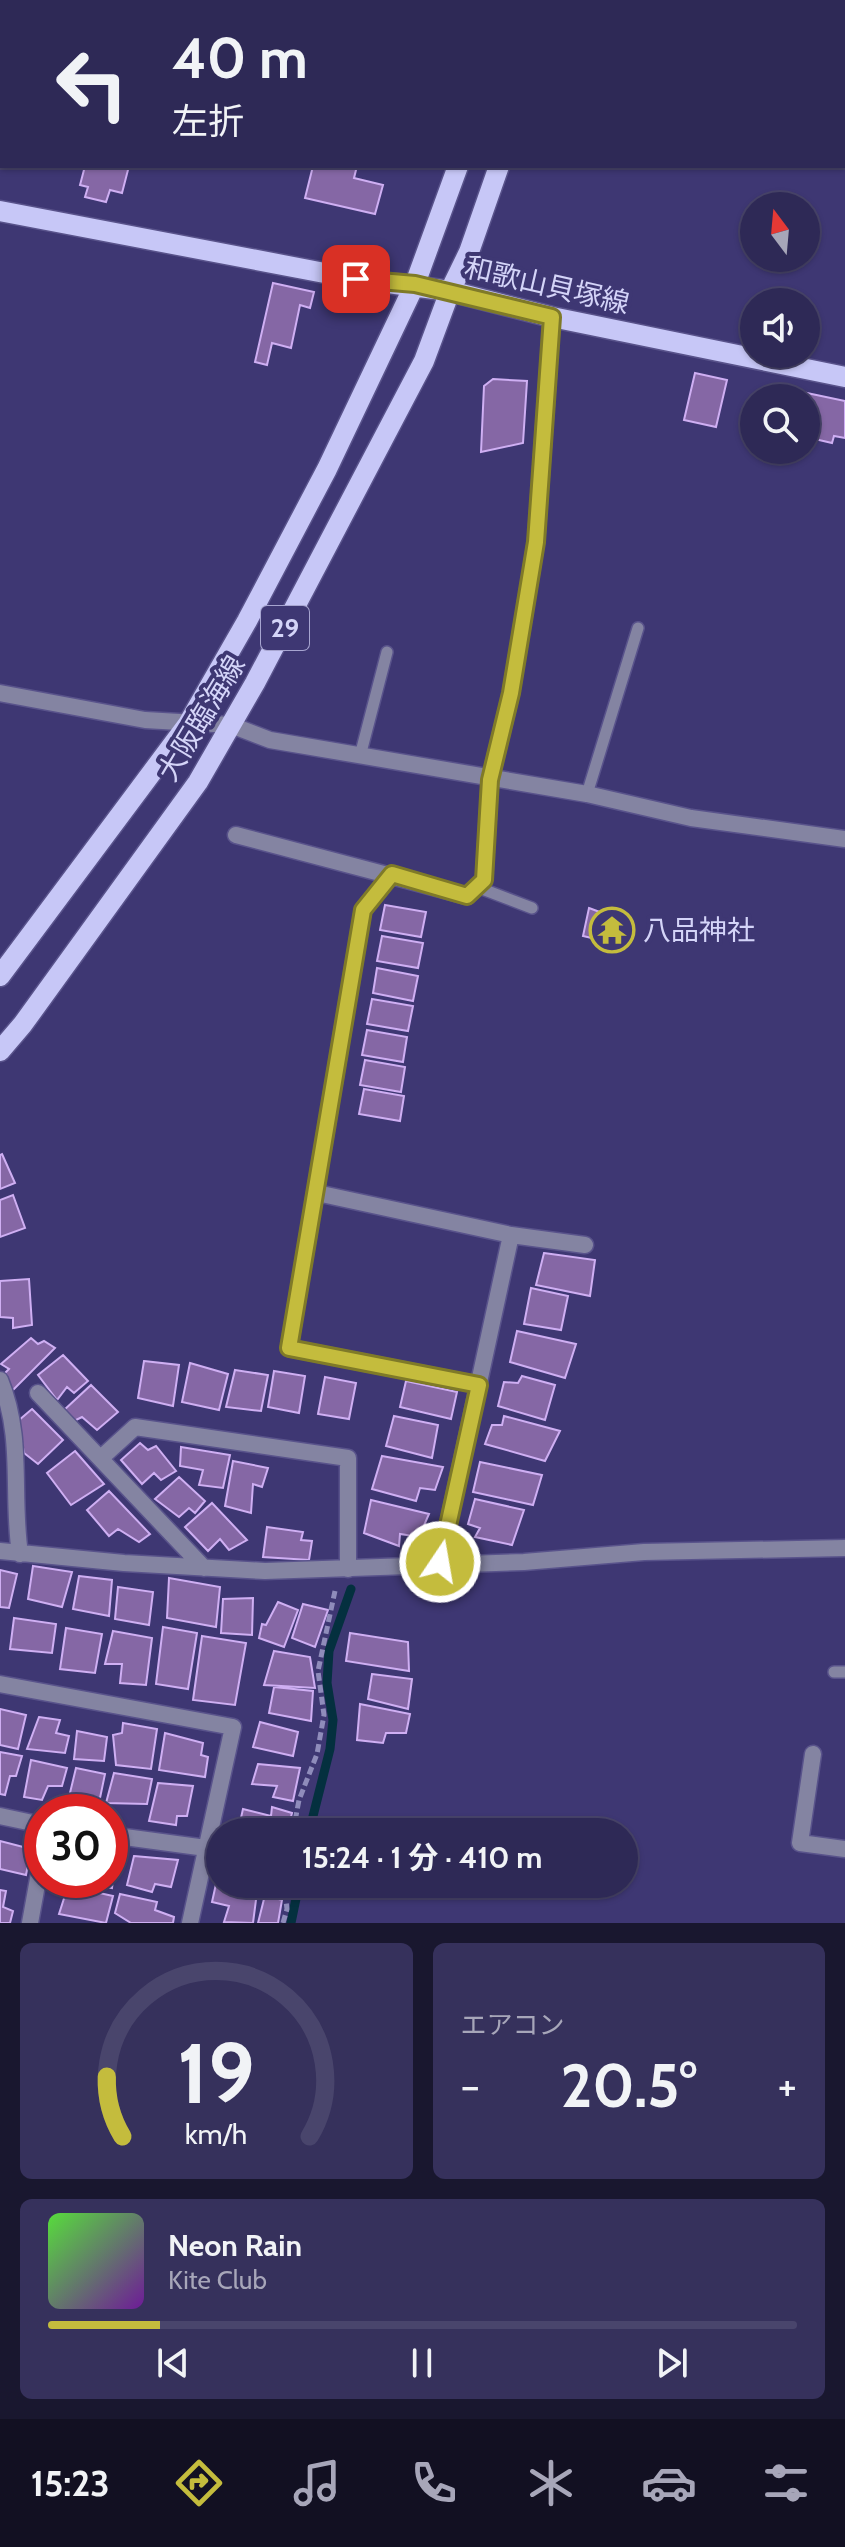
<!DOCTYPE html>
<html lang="ja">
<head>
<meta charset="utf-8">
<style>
  :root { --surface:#2e2956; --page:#36315c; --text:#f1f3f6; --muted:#a7a6b9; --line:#49456c; --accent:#c4bc3d }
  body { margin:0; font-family:Cabin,"Noto Sans JP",sans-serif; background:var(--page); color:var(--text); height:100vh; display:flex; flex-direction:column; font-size:30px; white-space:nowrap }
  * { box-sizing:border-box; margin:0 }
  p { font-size:26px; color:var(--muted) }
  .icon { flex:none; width:44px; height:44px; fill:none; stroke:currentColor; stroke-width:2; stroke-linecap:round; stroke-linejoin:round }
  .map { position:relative; height:1923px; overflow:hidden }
  .drawer { display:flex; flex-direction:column; gap:20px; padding:20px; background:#19172f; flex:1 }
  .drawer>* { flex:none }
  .hud { position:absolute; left:0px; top:0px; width:846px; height:168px; box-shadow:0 2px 6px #0004,0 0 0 2px var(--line); background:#2e2956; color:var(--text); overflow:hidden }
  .needle { width:52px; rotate:344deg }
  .fabs { position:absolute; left:740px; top:192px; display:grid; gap:16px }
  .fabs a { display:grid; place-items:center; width:80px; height:80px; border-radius:50%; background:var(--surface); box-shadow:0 2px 6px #0004,0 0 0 2px var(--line); font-size:40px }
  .speed { position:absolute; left:24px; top:1794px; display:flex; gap:16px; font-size:40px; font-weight:700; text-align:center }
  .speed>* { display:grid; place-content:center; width:104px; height:104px; border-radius:50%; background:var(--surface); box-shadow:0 2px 6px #0004,0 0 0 2px var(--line); line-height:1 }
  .speed .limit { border:12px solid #d22; background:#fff; color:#111 }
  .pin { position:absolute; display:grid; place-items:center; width:68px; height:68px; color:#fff; margin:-34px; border-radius:16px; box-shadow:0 4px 12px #0006 }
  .me { position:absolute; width:88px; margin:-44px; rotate:12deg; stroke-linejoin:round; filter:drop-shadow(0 0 6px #0008) }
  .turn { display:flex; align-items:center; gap:28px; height:168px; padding:0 40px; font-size:36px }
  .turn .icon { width:104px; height:104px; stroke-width:2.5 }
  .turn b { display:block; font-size:56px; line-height:68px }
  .big { font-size:60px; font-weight:700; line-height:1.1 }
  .drawer .tile { flex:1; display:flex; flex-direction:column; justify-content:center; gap:12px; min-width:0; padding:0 28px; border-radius:12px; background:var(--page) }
  .drawer .dial { align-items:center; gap:0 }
  .dial svg { height:208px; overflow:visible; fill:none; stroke:var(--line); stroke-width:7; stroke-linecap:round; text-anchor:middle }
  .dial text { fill:var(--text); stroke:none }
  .song { display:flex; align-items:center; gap:24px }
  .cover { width:96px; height:96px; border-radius:12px; background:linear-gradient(135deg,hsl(110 70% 55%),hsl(280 70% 35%)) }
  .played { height:8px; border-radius:4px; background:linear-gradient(90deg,var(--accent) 15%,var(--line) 15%) }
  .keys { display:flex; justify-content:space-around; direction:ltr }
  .heat { display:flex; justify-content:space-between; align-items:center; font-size:44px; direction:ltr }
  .drawer .tiles { flex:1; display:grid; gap:20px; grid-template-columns:1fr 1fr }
  .tile:last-child { grid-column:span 2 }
  .trip { position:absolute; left:206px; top:1818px; width:432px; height:80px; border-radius:40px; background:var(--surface); box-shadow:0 2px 6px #0004,0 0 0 2px var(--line); font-weight:700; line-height:80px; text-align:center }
  .tabs { display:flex; height:128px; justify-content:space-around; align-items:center; background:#121022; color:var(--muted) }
  .tabs .icon { width:56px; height:56px }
  .tabs .on { color:var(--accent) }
  .tabs b { font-size:36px; color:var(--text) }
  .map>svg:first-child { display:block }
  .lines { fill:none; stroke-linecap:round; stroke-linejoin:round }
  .stream { stroke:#04303f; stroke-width:9 }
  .building { fill:#8567a5; stroke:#cfaff3; stroke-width:2 }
  .service-casing { stroke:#59538b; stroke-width:14 }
  .minor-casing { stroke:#59538b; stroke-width:19 }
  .tertiary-casing { stroke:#59538b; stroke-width:19 }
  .primary-casing { stroke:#59538b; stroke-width:23 }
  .path { stroke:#8f8cbb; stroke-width:5; stroke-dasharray:8 4; stroke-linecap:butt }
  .service { stroke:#8484a2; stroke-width:11 }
  .minor { stroke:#8484a2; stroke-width:16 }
  .tertiary { stroke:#8484a2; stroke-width:16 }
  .primary { stroke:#c7c7f7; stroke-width:20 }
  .route-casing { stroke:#7f7a28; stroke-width:20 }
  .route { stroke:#c4bc3d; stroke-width:14 }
  .labels { text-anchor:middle; stroke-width:8; stroke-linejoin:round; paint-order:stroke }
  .shield { fill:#3e3773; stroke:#a7a5d0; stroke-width:2 }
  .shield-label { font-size:26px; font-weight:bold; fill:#d4d4f8 }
  .street-label { font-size:28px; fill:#d4d4f8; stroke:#3e3773 }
  .poi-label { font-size:28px; fill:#d4d4f8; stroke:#3e3773; text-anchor:start }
</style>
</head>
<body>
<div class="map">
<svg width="845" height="1923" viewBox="0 0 845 1923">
  <rect width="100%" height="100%" fill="#3e3773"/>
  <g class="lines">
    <path class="stream" d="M309,1832L330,1749L333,1720L327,1683L329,1651L351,1589
      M291,1923L299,1884"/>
  </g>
  <path class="building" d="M85,166H129L122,193L110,190L106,202L85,197L88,187L80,185Z
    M313,166H357L354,178L383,185L375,214L305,198Z
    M273,283L314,292L310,308L300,305L291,348L272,343L267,365L255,362Z
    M695,373L727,380L716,427L684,420Z
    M493,379L527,381L523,443L481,452L484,386Z
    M807,393L845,401V438L834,436L832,443L806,437Z
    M385,905L426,912L421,937L380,930Z
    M589,908L605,914L600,940L583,936Z
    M382,936L423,943L418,968L377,961Z
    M377,968L418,976L413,1001L373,993Z
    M372,999L413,1006L408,1031L367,1024Z
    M367,1030L407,1037L403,1062L362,1055Z
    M365,1060L405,1067L401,1092L360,1085Z
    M364,1089L404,1096L400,1121L359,1114Z
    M2,1154L15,1183L0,1189V1155Z
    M13,1195L25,1228L0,1237V1200Z
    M544,1253L595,1260L590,1296L536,1285Z
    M29,1279L32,1325L13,1328V1318L0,1317V1281Z
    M531,1288L568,1296L561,1330L524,1324Z
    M517,1331L576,1344L565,1378L510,1362Z
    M31,1338L38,1344L44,1341L55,1348L12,1391L1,1377L9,1369L1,1364Z
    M63,1355L88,1381L74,1393L67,1387L57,1400L38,1375Z
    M144,1361L179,1365L173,1406L138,1398Z
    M190,1363L228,1374L219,1410L182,1402Z
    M235,1370L268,1375L261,1411L226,1407Z
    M274,1371L305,1376L299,1413L268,1407Z
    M522,1376L555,1385L545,1420L498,1406L504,1382L518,1383Z
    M325,1377L356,1383L349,1419L318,1414Z
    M406,1381L457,1392L451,1419L400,1407Z
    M91,1385L118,1412L97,1430L82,1417L74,1421L63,1411Z
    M32,1409L63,1440L38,1464L24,1453L18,1421Z
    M394,1416L438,1425L432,1458L386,1446Z
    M504,1416L560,1431L545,1461L485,1444L492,1425H502Z
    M140,1443L148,1450L156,1446L176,1471L161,1480L154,1473L142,1484L121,1460Z
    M181,1447L230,1455L223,1488L199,1485L203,1470L180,1466Z
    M75,1451L104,1484L71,1505L47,1473Z
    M382,1456L443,1467L435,1490L420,1488L416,1501L372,1489Z
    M233,1461L268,1468L262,1487L253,1484L251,1513L225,1506Z
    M480,1462L542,1475L533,1505L473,1492Z
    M179,1477L205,1501L195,1513L189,1508L179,1517L155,1499Z
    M109,1491L150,1534L139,1542L118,1529L109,1536L87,1510Z
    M475,1499L524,1510L512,1545L475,1537L480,1528L468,1524Z
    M371,1500L429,1514L419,1537L400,1534L399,1546L364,1533Z
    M212,1503L247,1540L229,1550L220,1539L208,1551L185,1527Z
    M267,1527L303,1532L301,1540L312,1541L309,1560L263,1557Z
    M33,1566L72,1572L62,1607L28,1599Z
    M0,1570L17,1574L9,1608L0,1607Z
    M79,1576L112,1580L109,1616L73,1609Z
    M169,1578L220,1587L216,1627L167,1618Z
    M118,1587L153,1592L149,1625L115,1619Z
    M253,1598L252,1635L221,1633L223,1599Z
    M278,1602L298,1610L284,1647L259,1638L262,1624L266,1625Z
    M303,1604L328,1610L315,1647L292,1638Z
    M14,1618L56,1624L52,1653L10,1649Z
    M163,1627L197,1633L188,1689L156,1684Z
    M66,1628L102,1634L95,1673L60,1669Z
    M113,1631L152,1638L146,1685L120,1683L122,1664H105Z
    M350,1633L408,1642L409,1671L346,1661Z
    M202,1636L246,1643L235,1705L193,1700Z
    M274,1651L310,1657L315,1688L264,1685Z
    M372,1674L412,1679L408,1709L368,1699Z
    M274,1687L313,1691L311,1721L269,1713Z
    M360,1704L410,1714L406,1733H386L383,1743L357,1740Z
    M0,1709L26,1715L18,1749L0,1745Z
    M39,1717L60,1720L56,1733L69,1736L65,1753L27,1749Z
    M260,1722L298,1732L293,1756L253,1747Z
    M123,1723L157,1729L151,1769L116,1765L113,1735L122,1733Z
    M77,1731L107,1737L104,1761L74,1759Z
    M165,1733L203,1743L201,1755L208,1757L205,1777L159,1770Z
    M0,1752L22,1756L16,1776H10L5,1795L0,1794Z
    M31,1760L67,1768L62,1786H48L42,1800L24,1797Z
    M258,1764L300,1768L293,1801L273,1797L277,1786L252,1784Z
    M76,1768L105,1774L100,1798L69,1797Z
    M114,1773L152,1779L147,1804L106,1803Z
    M158,1783L193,1786L187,1816H177L176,1825L149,1821Z
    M272,1807L292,1813L287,1832L238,1831L243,1809L271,1816Z
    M0,1841L31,1849L26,1875L0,1869Z
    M110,1853L116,1854L112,1888L61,1880H110Z
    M134,1856L178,1860L171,1887L155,1884L152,1892L127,1885Z
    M216,1884L257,1892L253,1923L224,1922L229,1906L212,1902Z
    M68,1886L113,1896L106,1923L59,1914Z
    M0,1890L6,1891L3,1907L13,1911L10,1923H0Z
    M120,1894L157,1902L155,1910L174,1917L173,1923H131L115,1913Z
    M265,1895L282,1900L278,1923H258Z"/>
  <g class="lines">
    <g class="service-casing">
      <path id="service" d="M360,756L387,652
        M587,794L638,628
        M477,887L532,908
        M834,1672H845"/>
    </g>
    <g class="minor-casing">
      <path id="minor" d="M0,97L2,98
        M0,135L2,127
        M236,835L467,896L484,880L490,780L511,693L536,542L552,317
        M392,874L363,910L289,1348L479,1385
        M317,1193L511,1235
        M0,1380C24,1438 11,1493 20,1554
        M38,1393L204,1568
        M101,1458L135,1427L348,1458V1569
        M0,1551L124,1563L265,1571L524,1562L644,1552L845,1548
        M440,1562L511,1235L585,1245
        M0,1684L233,1727L190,1923
        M813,1754L800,1843L845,1849
        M0,1816L42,1825
        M110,1835L206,1848
        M30,1923L42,1857"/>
    </g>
    <g class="tertiary-casing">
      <path id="tertiary" d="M0,693L145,720L231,725L270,740L587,794L691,818L845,839"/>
    </g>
    <g class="primary-casing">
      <path id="primary" d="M513,2V0
        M554,2L555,0
        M0,211L356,279L450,291L552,317L845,377
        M0,976L188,724L247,621L327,469L415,284L458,166
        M0,1051L23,1024L198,782L255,683L424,361L450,291L469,252L499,166"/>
    </g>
    <path class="path" d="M293,1832L299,1800L317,1754L324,1715L318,1671L335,1591
      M283,1923L287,1909L284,1884"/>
    <use href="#service" class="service"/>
    <use href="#minor" class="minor"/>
    <use href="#tertiary" class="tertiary"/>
    <use href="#primary" class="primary"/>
  </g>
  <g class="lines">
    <g class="route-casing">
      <path id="route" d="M356,279L415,284L552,317L536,542L511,693L490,780L484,880L467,896L392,874L363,910L289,1348L479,1385L440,1562"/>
    </g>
    <use href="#route" class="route"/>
  </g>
  <defs>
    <g id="temple-ring" transform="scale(2.3)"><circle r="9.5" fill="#3e3773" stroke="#c4bc3d" stroke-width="1.5"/><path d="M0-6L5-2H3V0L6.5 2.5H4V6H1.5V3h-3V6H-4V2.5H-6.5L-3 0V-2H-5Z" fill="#c4bc3d"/></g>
  </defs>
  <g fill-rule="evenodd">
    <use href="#temple-ring" x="612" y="930"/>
  </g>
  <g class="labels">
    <rect class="shield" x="261" y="606" width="48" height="44" rx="6"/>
    <g class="shield-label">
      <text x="285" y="637">29</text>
    </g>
    <g class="street-label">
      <text transform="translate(547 285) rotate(13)" y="10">和歌山貝塚線</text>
      <text transform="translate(201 718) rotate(-59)" y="10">大阪臨海線</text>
    </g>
    <g class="poi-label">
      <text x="643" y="940">八品神社</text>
    </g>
  </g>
</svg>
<div class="fabs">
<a><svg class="needle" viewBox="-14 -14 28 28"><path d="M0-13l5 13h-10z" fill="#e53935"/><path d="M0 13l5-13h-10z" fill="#a7a6b9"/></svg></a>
<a><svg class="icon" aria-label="sound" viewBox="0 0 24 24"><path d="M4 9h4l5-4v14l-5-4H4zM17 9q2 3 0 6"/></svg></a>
<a><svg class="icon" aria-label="search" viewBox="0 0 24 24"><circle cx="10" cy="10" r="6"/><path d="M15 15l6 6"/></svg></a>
</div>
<div class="speed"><div class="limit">30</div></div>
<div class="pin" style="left:356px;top:279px;background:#d93025"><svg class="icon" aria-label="arrive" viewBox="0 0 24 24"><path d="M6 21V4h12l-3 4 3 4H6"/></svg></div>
<svg class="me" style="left:440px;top:1562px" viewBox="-20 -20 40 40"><circle r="17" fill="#c4bc3d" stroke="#fff" stroke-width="3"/><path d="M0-11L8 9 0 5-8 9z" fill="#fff"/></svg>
<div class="trip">15:24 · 1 分 · 410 m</div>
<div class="hud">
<div class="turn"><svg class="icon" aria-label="left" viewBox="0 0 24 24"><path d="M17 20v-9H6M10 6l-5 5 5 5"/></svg><div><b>40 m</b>左折</div></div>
</div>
</div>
<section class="drawer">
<div class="tiles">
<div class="tile dial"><svg viewBox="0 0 100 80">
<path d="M14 69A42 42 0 1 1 86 69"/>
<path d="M14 69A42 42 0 0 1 8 46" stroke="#c4bc3d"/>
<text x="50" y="56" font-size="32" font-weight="700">19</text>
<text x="50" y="72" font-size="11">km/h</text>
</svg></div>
<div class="tile"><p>エアコン</p>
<div class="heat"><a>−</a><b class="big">20.5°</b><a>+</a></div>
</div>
<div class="tile">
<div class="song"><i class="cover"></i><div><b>Neon Rain</b><p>Kite Club</p></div></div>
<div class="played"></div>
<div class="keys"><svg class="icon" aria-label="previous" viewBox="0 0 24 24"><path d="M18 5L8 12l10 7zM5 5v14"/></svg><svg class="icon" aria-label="pause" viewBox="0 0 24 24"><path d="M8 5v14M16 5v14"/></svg><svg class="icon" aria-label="next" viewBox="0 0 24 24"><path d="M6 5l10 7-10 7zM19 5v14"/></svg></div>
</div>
</div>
</section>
<nav class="tabs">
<b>15:23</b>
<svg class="icon on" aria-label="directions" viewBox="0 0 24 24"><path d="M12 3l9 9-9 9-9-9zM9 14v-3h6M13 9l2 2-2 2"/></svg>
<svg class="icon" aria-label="music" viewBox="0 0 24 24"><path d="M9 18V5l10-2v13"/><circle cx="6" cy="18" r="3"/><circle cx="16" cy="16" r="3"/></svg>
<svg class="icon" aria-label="phone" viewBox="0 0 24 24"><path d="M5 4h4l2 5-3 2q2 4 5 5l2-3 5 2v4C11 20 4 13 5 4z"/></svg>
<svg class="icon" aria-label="climate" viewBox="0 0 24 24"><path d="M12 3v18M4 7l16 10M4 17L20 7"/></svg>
<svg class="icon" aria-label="car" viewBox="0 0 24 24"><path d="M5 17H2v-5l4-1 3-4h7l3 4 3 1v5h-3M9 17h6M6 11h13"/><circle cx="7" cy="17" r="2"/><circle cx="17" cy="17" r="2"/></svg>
<svg class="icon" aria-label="filters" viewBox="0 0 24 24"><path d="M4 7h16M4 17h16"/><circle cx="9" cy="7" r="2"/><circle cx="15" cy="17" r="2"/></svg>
</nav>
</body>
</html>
